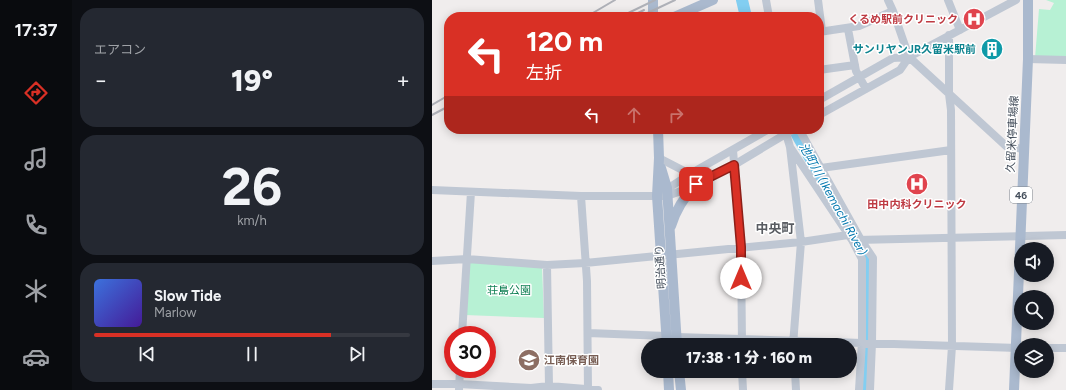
<!DOCTYPE html>
<html lang="ja">
<head>
<meta charset="utf-8">
<style>
  :root { --surface:#171b24; --page:#242831; --text:#f1f3f6; --muted:#9ea1a6; --line:#363941; --accent:#d93025 }
  body { margin:0; font-family:Figtree,"Noto Sans JP",sans-serif; background:var(--page); color:var(--text); height:100vh; display:flex; flex-direction:column; font-size:15px; white-space:nowrap }
  * { box-sizing:border-box; margin:0 }
  p { font-size:13px; color:var(--muted) }
  .icon { flex:none; width:22px; height:22px; fill:none; stroke:currentColor; stroke-width:2; stroke-linecap:round; stroke-linejoin:round }
  .map { position:relative; flex:1; overflow:hidden }
  .sheet { display:flex; flex-direction:column; gap:8px; padding:8px; background:#0d0f14; width:360px }
  .sheet>* { flex:none }
  .banner { position:absolute; left:12px; top:12px; width:380px; height:122px; border-radius:16px; box-shadow:0 2px 10px #0003; background:#d93025; color:#fff; overflow:hidden }
  .tools { position:absolute; left:582px; top:242px; display:grid; gap:8px }
  .tools a { display:grid; place-items:center; width:40px; height:40px; border-radius:50%; background:var(--surface); box-shadow:0 2px 10px #0003; font-size:20px }
  .speed { position:absolute; left:12px; top:326px; display:flex; gap:8px; font-size:20px; font-weight:700; text-align:center }
  .speed>* { display:grid; place-content:center; width:52px; height:52px; border-radius:50%; background:var(--surface); box-shadow:0 2px 10px #0003; line-height:1 }
  .speed .limit { border:6px solid #d22; background:#fff; color:#111 }
  .pin { position:absolute; display:grid; place-items:center; width:34px; height:34px; color:#fff; margin:-17px; border-radius:8px; box-shadow:0 2px 6px #0006 }
  .me { position:absolute; width:44px; margin:-22px; rotate:0deg; stroke-linejoin:round; filter:drop-shadow(0 0 3px #0008) }
  .turn { display:flex; align-items:center; gap:14px; height:84px; padding:0 16px; font-size:18px }
  .turn .icon { width:52px; height:52px; stroke-width:2.5 }
  .turn b { display:block; font-size:28px; line-height:34px }
  .lanes { display:flex; align-items:center; height:38px; padding:0 16px; background:#0003; justify-content:center; gap:20px; direction:ltr }
  .lanes .off { opacity:.35 }
  .big { font-size:30px; font-weight:800; line-height:1.1 }
  .sheet .card { flex:1; display:flex; flex-direction:column; justify-content:center; gap:6px; min-width:0; padding:0 14px; border-radius:16px; background:var(--page) }
  .sheet .dial { align-items:center; gap:0 }
  .dial b { font-size:52px; line-height:1 }
  .song { display:flex; align-items:center; gap:12px }
  .cover { width:48px; height:48px; border-radius:6px; background:linear-gradient(135deg,hsl(220 70% 55%),hsl(260 70% 35%)) }
  .played { height:4px; border-radius:2px; background:linear-gradient(90deg,var(--accent) 75%,var(--line) 75%) }
  .keys { display:flex; justify-content:space-around; direction:ltr }
  .heat { display:flex; justify-content:space-between; align-items:center; font-size:22px; direction:ltr }
  .trip { position:absolute; left:209px; top:338px; width:216px; height:40px; border-radius:20px; background:var(--surface); box-shadow:0 2px 10px #0003; font-weight:800; line-height:40px; text-align:center }
  main { display:flex; flex:1; min-height:0 }
  .tab-bar { display:flex; flex-direction:column; width:72px; justify-content:space-around; align-items:center; background:#090b0e; color:var(--muted) }
  .tab-bar .icon { width:28px; height:28px }
  .tab-bar .on { color:var(--accent) }
  .tab-bar b { font-size:18px; color:var(--text) }
  .map>svg:first-child { display:block }
  .green { fill:#b7f1d4 }
  .lines { fill:none; stroke-linecap:round; stroke-linejoin:round }
  .river { stroke:#82cef1; stroke-width:12 }
  .minor { stroke:#bfc7d3; stroke-width:8 }
  .major { stroke:#aab9ce; stroke-width:10 }
  .rail { stroke:#afb1b8; stroke-width:2 }
  .route-casing { stroke:#8d1f18; stroke-width:10 }
  .route { stroke:#d93025; stroke-width:7 }
  .labels { text-anchor:middle; stroke-width:3; stroke-linejoin:round; paint-order:stroke }
  .shield { fill:#fff; stroke:#7c838c; stroke-width:1 }
  .shield-label { font-size:10px; font-weight:bold; fill:#444e5b }
  .health-label { font-size:11px; font-weight:bold; fill:#be3a42; stroke:#fff; text-anchor:end }
  .culture-label { font-size:11px; font-weight:bold; fill:#0d838f; stroke:#fff; text-anchor:end }
  .street-label { font-size:11px; fill:#444e5b; stroke:#fff }
  .park-label { font-size:11px; fill:#118155; stroke:#fff }
  .education-label { font-size:11px; font-weight:bold; fill:#785e54; stroke:#fff; text-anchor:start }
  .water-label { font-size:12px; font-style:italic; fill:#0378af; stroke:#fff }
  .quarter-label { font-size:13px; font-weight:bold; fill:#595c62; stroke:#fff }
</style>
</head>
<body>
<main>
<nav class="tab-bar">
<b>17:37</b>
<svg class="icon on" aria-label="directions" viewBox="0 0 24 24"><path d="M12 3l9 9-9 9-9-9zM9 14v-3h6M13 9l2 2-2 2"/></svg>
<svg class="icon" aria-label="music" viewBox="0 0 24 24"><path d="M9 18V5l10-2v13"/><circle cx="6" cy="18" r="3"/><circle cx="16" cy="16" r="3"/></svg>
<svg class="icon" aria-label="phone" viewBox="0 0 24 24"><path d="M5 4h4l2 5-3 2q2 4 5 5l2-3 5 2v4C11 20 4 13 5 4z"/></svg>
<svg class="icon" aria-label="climate" viewBox="0 0 24 24"><path d="M12 3v18M4 7l16 10M4 17L20 7"/></svg>
<svg class="icon" aria-label="car" viewBox="0 0 24 24"><path d="M5 17H2v-5l4-1 3-4h7l3 4 3 1v5h-3M9 17h6M6 11h13"/><circle cx="7" cy="17" r="2"/><circle cx="17" cy="17" r="2"/></svg>
</nav>
<section class="sheet">
<div class="card"><p>エアコン</p>
<div class="heat"><a>−</a><b class="big">19°</b><a>+</a></div>
</div>
<div class="card dial"><b>26</b><p>km/h</p></div>
<div class="card">
<div class="song"><i class="cover"></i><div><b>Slow Tide</b><p>Marlow</p></div></div>
<div class="played"></div>
<div class="keys"><svg class="icon" aria-label="previous" viewBox="0 0 24 24"><path d="M18 5L8 12l10 7zM5 5v14"/></svg><svg class="icon" aria-label="pause" viewBox="0 0 24 24"><path d="M8 5v14M16 5v14"/></svg><svg class="icon" aria-label="next" viewBox="0 0 24 24"><path d="M6 5l10 7-10 7zM19 5v14"/></svg></div>
</div>
</section>
<div class="map">
<svg width="634" height="390" viewBox="0 0 634 390">
  <rect width="100%" height="100%" fill="#f0eded"/>
  <path class="green" d="M614,0H634V57L603,58L607,9L618,10L622,3Z
    M37,262L110,267L112,318L33,315Z"/>
  <g class="lines">
    <path class="river" d="M310,0L314,17
      M362,129L432,254L436,263L433,390"/>
    <path class="minor" d="M334,0L337,17
      M386,0L390,31
      M456,0L461,11L477,57L574,146L591,149
      M516,0L528,30
      M416,29L424,71L434,89
      M387,32L427,26L461,11
      M596,59L634,60
      M387,70L423,65
      M387,100L461,58L477,57L584,0
      M387,115L468,70L477,57
      M367,129L429,240L441,258L440,343L438,390
      M353,130L358,147L369,242L361,345
      M358,147L420,240L430,259V341L427,390
      M301,150L309,247L310,344
      M227,158L258,174
      M389,168L519,150
      M0,190L149,196H235L249,191L302,165L362,129
      M232,191L258,174L337,129
      M149,196L155,281L156,390
      M425,240L634,235
      M0,261L35,259L115,265L153,263L369,242L416,235
      M115,265L117,386
      M156,333L234,336
      M30,335L39,192
      M244,337L589,348
      M615,348H634
      M310,371L311,390
      M363,371L364,390
      M0,384H27L99,388L117,386L166,390
      M27,390L28,369
      M517,390L520,346L519,110L517,94V35"/>
    <path class="major" d="M221,0V17
      M242,17L281,0
      M226,129L227,158L225,196L235,345
      M229,168L235,188L245,345
      M239,226C244,209 252,197 264,184
      M236,371L237,390
      M247,371L249,390
      M582,390L596,59V0"/>
    <path class="rail" d="M154,17L183,0
      M188,17L223,0
      M198,17L212,10
      M207,17L243,0
      M0,105L17,95
      M0,115L17,106"/>
  </g>
  <g class="lines">
    <g class="route-casing">
      <path id="route" d="M264,184L302,165L309,247V278"/>
    </g>
    <use href="#route" class="route"/>
  </g>
  <defs>
    <g id="hospital-disc" transform="scale(1.15)"><circle r="9.5" fill="#e0444e" stroke="#fff"/><path d="M-5-5h3v3.5h4V-5h3V5h-3V1.5h-4V5h-3Z" fill="#fff"/></g>
    <g id="building-disc" transform="scale(1.15)"><circle r="9.5" fill="#0f9aa8" stroke="#fff"/><path d="M-4-6H4V6H1V3H-1V6H-4ZM-2.5-4.3h1.7v1.8h-1.7ZM.8-4.3h1.7v1.8H.8ZM-2.5-1h1.7V.8h-1.7ZM.8-1h1.7V.8H.8Z" fill="#fff"/></g>
    <g id="school-disc" transform="scale(1.15)"><circle r="9.5" fill="#8d6e63" stroke="#fff"/><path d="M0-5L7-2L0 1L-7-2ZM-4 1L0 2.5L4 1V4Q0 6-4 4Z" fill="#fff"/></g>
  </defs>
  <g fill-rule="evenodd">
    <use href="#hospital-disc" x="542" y="19"/>
    <use href="#building-disc" x="560" y="49"/>
    <use href="#hospital-disc" x="485" y="184"/>
    <use href="#school-disc" x="97" y="360"/>
  </g>
  <g class="labels">
    <rect class="shield" x="578" y="187" width="22" height="16" rx="3"/>
    <g class="shield-label">
      <text x="589" y="199">46</text>
    </g>
    <g class="health-label">
      <text x="526" y="23">くるめ駅前クリニック</text>
      <text x="485" y="208" text-anchor="middle">田中内科クリニック</text>
    </g>
    <g class="culture-label">
      <text x="544" y="53">サンリヤンJR久留米駅前</text>
    </g>
    <g class="street-label">
      <text transform="translate(580 134) rotate(-87)" y="4">久留米停車場線</text>
      <text transform="translate(228 267) rotate(-94)" y="4">明治通り</text>
    </g>
    <g class="park-label">
      <text x="77" y="294">荘島公園</text>
    </g>
    <g class="education-label">
      <text x="112" y="364">江南保育園</text>
    </g>
    <g class="water-label">
      <text transform="translate(401 199) rotate(61)" y="4">池町川 (Ikemachi River)</text>
    </g>
    <g class="quarter-label">
      <text x="343" y="233">中央町</text>
    </g>
  </g>
</svg>
<div class="tools">
<a><svg class="icon" aria-label="sound" viewBox="0 0 24 24"><path d="M4 9h4l5-4v14l-5-4H4zM17 9q2 3 0 6"/></svg></a>
<a><svg class="icon" aria-label="search" viewBox="0 0 24 24"><circle cx="10" cy="10" r="6"/><path d="M15 15l6 6"/></svg></a>
<a><svg class="icon" aria-label="layers" viewBox="0 0 24 24"><path d="M12 4l9 5-9 5-9-5zM3 14l9 5 9-5"/></svg></a>
</div>
<div class="speed"><div class="limit">30</div></div>
<div class="pin" style="left:264px;top:184px;background:#d93025"><svg class="icon" aria-label="arrive" viewBox="0 0 24 24"><path d="M6 21V4h12l-3 4 3 4H6"/></svg></div>
<svg class="me" style="left:309px;top:278px" viewBox="-20 -20 40 40"><circle r="19" fill="#fff"/><path d="M0-13L10 11 0 6-10 11z" fill="#d93025"/></svg>
<div class="trip">17:38 · 1 分 · 160 m</div>
<div class="banner">
<div class="turn"><svg class="icon" aria-label="left" viewBox="0 0 24 24"><path d="M17 20v-9H6M10 6l-5 5 5 5"/></svg><div><b>120 m</b>左折</div></div>
<div class="lanes"><svg class="icon" aria-label="left" viewBox="0 0 24 24"><path d="M17 20v-9H6M10 6l-5 5 5 5"/></svg><svg class="icon off" aria-label="ahead" viewBox="0 0 24 24"><path d="M12 20V5M6 11l6-6 6 6"/></svg><svg class="icon off" aria-label="right" viewBox="0 0 24 24"><path d="M7 20v-9h11M14 6l5 5-5 5"/></svg></div>
</div>
</div>
</main>
</body>
</html>
